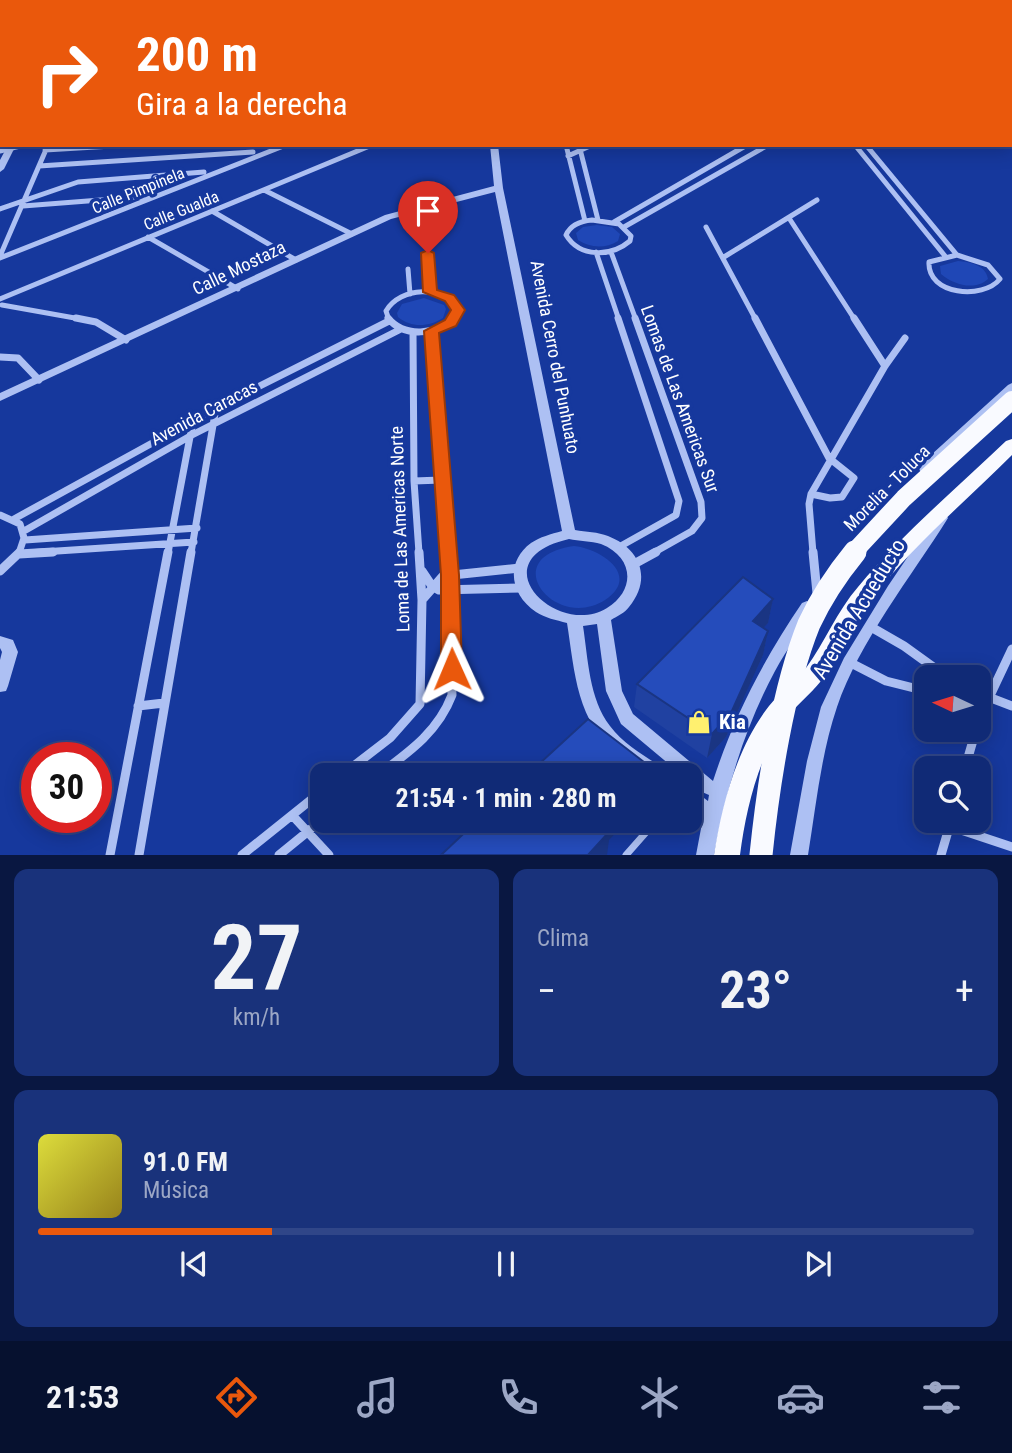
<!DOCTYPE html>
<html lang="es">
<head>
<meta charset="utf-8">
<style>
  :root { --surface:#102a76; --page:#19327b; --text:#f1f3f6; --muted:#9ca7c5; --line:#304688; --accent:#ea580c }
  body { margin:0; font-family:"Roboto Condensed",sans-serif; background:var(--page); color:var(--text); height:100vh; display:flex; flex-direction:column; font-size:26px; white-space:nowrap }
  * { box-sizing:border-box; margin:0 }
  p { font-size:23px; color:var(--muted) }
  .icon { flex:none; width:38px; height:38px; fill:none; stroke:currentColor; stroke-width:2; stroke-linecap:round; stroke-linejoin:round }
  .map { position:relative; height:855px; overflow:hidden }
  .sheet { display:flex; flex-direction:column; gap:14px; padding:14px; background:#091741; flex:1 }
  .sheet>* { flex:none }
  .guide { position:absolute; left:0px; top:0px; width:1013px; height:147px; box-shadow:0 4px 18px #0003,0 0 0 2px var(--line); background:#ea580c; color:#fff; overflow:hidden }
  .needle { width:46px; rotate:274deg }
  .buttons { position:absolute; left:914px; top:665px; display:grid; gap:14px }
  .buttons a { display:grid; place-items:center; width:77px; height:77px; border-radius:14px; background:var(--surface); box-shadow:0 4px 18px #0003,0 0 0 2px var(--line); font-size:35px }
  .speed { position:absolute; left:21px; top:742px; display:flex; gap:14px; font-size:35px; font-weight:700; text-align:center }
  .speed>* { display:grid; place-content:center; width:91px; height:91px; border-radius:50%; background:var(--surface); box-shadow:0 4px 18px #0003,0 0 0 2px var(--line); line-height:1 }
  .speed .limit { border:10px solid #d22; background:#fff; color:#111 }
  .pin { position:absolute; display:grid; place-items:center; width:60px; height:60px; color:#fff; margin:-72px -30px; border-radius:50% 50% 50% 0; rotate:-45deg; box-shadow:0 0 7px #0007 }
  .pin .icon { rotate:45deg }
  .me { position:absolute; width:77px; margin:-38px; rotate:359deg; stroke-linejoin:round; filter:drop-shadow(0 0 5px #0008) }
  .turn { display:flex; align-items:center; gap:24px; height:147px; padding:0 21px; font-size:32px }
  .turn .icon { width:91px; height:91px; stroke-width:2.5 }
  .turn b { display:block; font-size:49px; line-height:60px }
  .big { font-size:52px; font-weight:700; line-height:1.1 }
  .sheet .tile { flex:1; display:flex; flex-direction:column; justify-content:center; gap:10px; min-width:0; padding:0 24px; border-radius:14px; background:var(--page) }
  .sheet .dial { align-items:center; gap:0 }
  .dial b { font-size:91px; line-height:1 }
  .song { display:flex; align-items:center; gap:21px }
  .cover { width:84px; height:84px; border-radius:10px; background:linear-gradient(135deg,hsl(60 70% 55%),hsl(50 70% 35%)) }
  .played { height:7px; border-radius:4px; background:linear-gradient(90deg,var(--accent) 25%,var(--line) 25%) }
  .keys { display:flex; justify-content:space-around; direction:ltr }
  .heat { display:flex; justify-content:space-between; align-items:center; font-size:38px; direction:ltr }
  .sheet .tiles { flex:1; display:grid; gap:14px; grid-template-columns:1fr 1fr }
  .tile:last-child { grid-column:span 2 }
  .trip { position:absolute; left:310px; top:763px; width:392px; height:70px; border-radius:14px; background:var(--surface); box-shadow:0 4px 18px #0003,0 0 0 2px var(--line); font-weight:700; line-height:70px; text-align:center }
  .tab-bar { display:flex; height:112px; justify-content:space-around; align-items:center; background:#06112f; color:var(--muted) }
  .tab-bar .icon { width:49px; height:49px }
  .tab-bar .active { color:var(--accent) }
  .tab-bar b { font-size:32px; color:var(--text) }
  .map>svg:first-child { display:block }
  .green { fill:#1f47b6 }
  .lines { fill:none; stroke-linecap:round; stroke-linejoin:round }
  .service { stroke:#adc0f3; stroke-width:7 }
  .minor-far3 { stroke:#adc0f3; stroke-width:4.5 }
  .minor-far2 { stroke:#adc0f3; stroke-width:5 }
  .minor-far1 { stroke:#adc0f3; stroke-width:7 }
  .minor { stroke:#adc0f3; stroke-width:9 }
  .tertiary { fill:#adc0f3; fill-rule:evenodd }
  .secondary { fill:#dce4fc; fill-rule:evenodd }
  .primary { fill:#f9faff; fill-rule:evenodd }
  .primary-bridge-far1 { stroke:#f9faff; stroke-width:18 }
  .primary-bridge { stroke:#f9faff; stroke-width:23 }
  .wall { fill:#2041a1 }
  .shaded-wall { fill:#1a3583 }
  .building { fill:#254cbb; stroke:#1a3583; stroke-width:2 }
  .route { fill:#ea580c; stroke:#983908; stroke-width:2 }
  .labels { text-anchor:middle; stroke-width:7; stroke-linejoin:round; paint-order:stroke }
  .far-street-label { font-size:16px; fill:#fff; stroke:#16389d }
  .street-label { font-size:18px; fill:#fff; stroke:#16389d }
  .near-street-label { font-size:21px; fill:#fff; stroke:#16389d }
  .near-poi-label { font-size:21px; font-weight:bold; fill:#fff; stroke:#16389d; text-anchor:start }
</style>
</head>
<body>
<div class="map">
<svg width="1012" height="855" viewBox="0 0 1012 855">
  <rect width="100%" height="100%" fill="#16389d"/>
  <path class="green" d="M597,225L612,227L620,234L618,241C605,249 590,248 578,240L576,233L583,227Z
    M958,261C970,262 986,265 988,279C975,291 954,285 941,274L940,266Z
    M424,298L444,305L446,309L443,318C429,327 411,328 398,317L397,313L402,304Z
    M574,546C602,549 641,576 605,600C555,632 495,557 574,546Z"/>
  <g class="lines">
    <path class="service" d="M626,855L656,821"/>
    <path class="minor-far3" d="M565,0L580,2
      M751,0L762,2
      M917,0L919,2"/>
    <path class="minor-far2" d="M566,145L585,221
      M579,145L598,220
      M855,145L945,256
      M866,145L957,255
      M45,150L129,145
      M0,151L24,145
      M568,156L592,145
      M39,166L253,152
      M264,190L352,234
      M23,206L152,196
      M0,209L78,182L204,172
      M212,211L296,260
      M789,218L855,320
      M592,220L619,224L631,236L630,241C611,257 580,258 566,235C571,224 581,221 592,220Z
      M614,222L747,145
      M624,227L768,145
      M706,227L756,320
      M148,237L238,289
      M596,252L619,320
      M611,252L636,320
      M428,253L430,292
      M957,255L988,265L1000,279C983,300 927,295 929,262Z
      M0,256L48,145
      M724,257L817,200
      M0,258L286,145
      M408,269L410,294
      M0,299L372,145
      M2,305L86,320
      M389,320L386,311C400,287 444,284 458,310L452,320"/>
    <path class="minor-far1" d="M76,318L96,322L126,340
      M388,318C404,338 437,335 454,318
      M618,318L679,501L676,515L619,547
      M635,318L701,502L702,518L692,531L653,553
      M755,318L829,458L854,478L842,497L830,498L811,494
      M854,318L885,366
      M431,331L448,553
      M413,332L414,481L419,553
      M0,357L18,358L39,380
      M414,481L441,480
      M0,515L20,524L24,538L19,553
      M14,519L216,408L389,321
      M24,531L192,435L401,329
      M25,540L197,528
      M27,553L194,542
      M168,553L193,421
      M191,553L216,408
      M813,553L809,504L811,494L885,366L905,338"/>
    <path class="minor" d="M813,552L817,593
      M19,554L53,552
      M634,564L656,552
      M0,571L20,552
      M422,571L432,586L439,590L522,588
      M422,600L443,576L520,568
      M871,627L904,646L947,677
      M849,662L886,681L926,691
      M978,693L1012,706
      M138,706L164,703
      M978,721L1012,649
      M965,768L976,730
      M342,775L390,738L420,704L422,600L419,552
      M378,775C409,752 438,732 452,695L448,552
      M292,815L329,855
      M949,826L1012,847
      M110,855L168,552
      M139,855L191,552
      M242,855L322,791
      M279,855L322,820
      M941,855L951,821"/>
    <path class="tertiary" d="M528,0H546L544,2H525Z
      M652,0H661L650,2Z
      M0,58H2V62H0Z
      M0,86H2V92H0Z
      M8,145H16L4,169L0,172V160Z
      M490,145H498L503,188L575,530C586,532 598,532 608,536C641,549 652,579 629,607C625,613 617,616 611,620L622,691L633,714L713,781C734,716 764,659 802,603L807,601L812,603L814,607C802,629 787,649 775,671C744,729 726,790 714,855H696L703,818L690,807V790L696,792L708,801L709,795L702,792L690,782V775H682L621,724L606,691L597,624L583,626C588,658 589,699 610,726C624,745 647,757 666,770L668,775C662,775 652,777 647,775C638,772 627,762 620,756C576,722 575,673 567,623C556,620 545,618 536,612C510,595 505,562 531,543C540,537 551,534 562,531L495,192L391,219L0,401V393L385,215L494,186ZM569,539C579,541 591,541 601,544C634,557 636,590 607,608C557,639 477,560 569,539Z
      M1012,383V393L930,471H920L919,468L920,465L1008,385Z
      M941,513L946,515L948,518C911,577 859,642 837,707C821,754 816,806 808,855H790L807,761L821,707L844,658L888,586L936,515Z
      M0,636L13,640L18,652L8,686L6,691L0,692V660L2,652L0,648Z"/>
    <path class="secondary" d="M963,0H971L973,2H965Z
      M982,0H990L992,2H984Z"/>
    <path class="primary" d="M1012,439V455C965,502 911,547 871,600C852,625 840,656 821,681C810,695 795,706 785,720C758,758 746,809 740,855H714C722,804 737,747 769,706C780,692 795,682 806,668C825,642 837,611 858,587C902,534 956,489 1006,441Z"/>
    <path class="primary-bridge-far1" d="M853,553L904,498L1012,400"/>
    <path class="primary-bridge" d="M761,855C768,786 783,688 809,624C821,598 837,574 855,552"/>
  </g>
  <path class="wall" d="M773,599L768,623L763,628L768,631L763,655L726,737L707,758L634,707L637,684Z"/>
  <path class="shaded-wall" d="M773,599L768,623L748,645L753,621Z
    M768,631L763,655L726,737L707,758L712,734Z
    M644,762L642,775H631Z
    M607,821H625L624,824L609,840L607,855H588L602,826Z"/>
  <path class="building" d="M743,577L773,599L753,621L768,631L731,713L712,734L637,684Z
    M588,719L644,762L631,775H527Z
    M477,821H607L602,826L609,832L588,855H441Z"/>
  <path class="route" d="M428,250L434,253L437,290L454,295L465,310L456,326L439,333L459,575L462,669L459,675L452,677L444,675L441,669V575L424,331L445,320L451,310L445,301L423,292L421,253Z"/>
  <defs>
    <g id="shop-bare" transform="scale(1.89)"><path d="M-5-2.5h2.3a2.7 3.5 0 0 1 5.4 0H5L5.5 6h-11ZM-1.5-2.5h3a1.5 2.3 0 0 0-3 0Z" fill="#fff06f" stroke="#16389d" stroke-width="2.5" paint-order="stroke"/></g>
  </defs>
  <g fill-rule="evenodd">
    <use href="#shop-bare" x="699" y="722"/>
  </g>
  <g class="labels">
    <g class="far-street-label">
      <text transform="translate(138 190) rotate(-22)" y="6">Calle Pimpinela</text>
      <text transform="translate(181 210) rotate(-22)" y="6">Calle Gualda</text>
    </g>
    <g class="street-label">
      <text transform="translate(239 268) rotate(-26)" y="6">Calle Mostaza</text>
      <text transform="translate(555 357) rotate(79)" y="6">Avenida Cerro del Punhuato</text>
      <text transform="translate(680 399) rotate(70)" y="6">Lomas de Las Americas Sur</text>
      <text transform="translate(204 413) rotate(-28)" y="6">Avenida Caracas</text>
      <text transform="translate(887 488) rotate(-45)" y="6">Morelia - Toluca</text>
      <text transform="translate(400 529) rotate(-92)" y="6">Loma de Las Americas Norte</text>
    </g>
    <g class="near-street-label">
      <text transform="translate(859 609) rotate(-59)" y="7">Avenida Acueducto</text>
    </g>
    <g class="near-poi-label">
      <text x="719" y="729">Kia</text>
    </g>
  </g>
</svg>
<div class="buttons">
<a><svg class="needle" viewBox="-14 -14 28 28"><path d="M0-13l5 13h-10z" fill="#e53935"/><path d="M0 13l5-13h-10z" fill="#9ca7c5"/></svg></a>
<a><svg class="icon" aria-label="search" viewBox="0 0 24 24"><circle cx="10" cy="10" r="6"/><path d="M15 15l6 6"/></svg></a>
</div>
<div class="speed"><div class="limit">30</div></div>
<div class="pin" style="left:428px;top:253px;background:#d93025"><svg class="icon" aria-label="arrive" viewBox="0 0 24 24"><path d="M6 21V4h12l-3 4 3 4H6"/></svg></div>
<svg class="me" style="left:452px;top:669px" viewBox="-20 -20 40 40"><path d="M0-17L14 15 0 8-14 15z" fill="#ea580c" stroke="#fff" stroke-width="4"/></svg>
<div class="trip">21:54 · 1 min · 280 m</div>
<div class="guide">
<div class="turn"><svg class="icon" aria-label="right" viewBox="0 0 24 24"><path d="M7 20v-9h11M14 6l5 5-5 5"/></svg><div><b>200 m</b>Gira a la derecha</div></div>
</div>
</div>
<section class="sheet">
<div class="tiles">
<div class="tile dial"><b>27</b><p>km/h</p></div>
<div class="tile"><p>Clima</p>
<div class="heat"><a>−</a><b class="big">23°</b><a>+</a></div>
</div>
<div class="tile">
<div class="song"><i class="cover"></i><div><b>91.0 FM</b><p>Música</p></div></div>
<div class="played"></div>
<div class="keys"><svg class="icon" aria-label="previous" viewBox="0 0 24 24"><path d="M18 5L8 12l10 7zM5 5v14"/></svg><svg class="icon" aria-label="pause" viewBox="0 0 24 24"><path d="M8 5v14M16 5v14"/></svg><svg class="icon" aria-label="next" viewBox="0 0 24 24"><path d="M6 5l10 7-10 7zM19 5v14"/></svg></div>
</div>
</div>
</section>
<nav class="tab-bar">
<b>21:53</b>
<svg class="icon active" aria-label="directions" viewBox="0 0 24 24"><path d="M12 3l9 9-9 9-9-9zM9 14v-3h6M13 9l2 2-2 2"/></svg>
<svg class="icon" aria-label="music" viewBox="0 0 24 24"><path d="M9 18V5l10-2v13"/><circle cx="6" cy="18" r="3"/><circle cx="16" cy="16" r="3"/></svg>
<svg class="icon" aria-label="phone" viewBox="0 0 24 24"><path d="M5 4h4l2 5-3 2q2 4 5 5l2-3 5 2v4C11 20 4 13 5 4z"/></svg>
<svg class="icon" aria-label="climate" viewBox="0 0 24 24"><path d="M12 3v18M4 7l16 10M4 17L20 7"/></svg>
<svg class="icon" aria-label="car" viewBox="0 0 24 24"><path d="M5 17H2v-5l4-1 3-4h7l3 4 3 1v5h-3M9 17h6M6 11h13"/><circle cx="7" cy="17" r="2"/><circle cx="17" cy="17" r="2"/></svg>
<svg class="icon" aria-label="filters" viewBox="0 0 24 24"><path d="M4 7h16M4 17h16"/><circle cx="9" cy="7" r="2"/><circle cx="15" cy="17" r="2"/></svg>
</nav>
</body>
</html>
